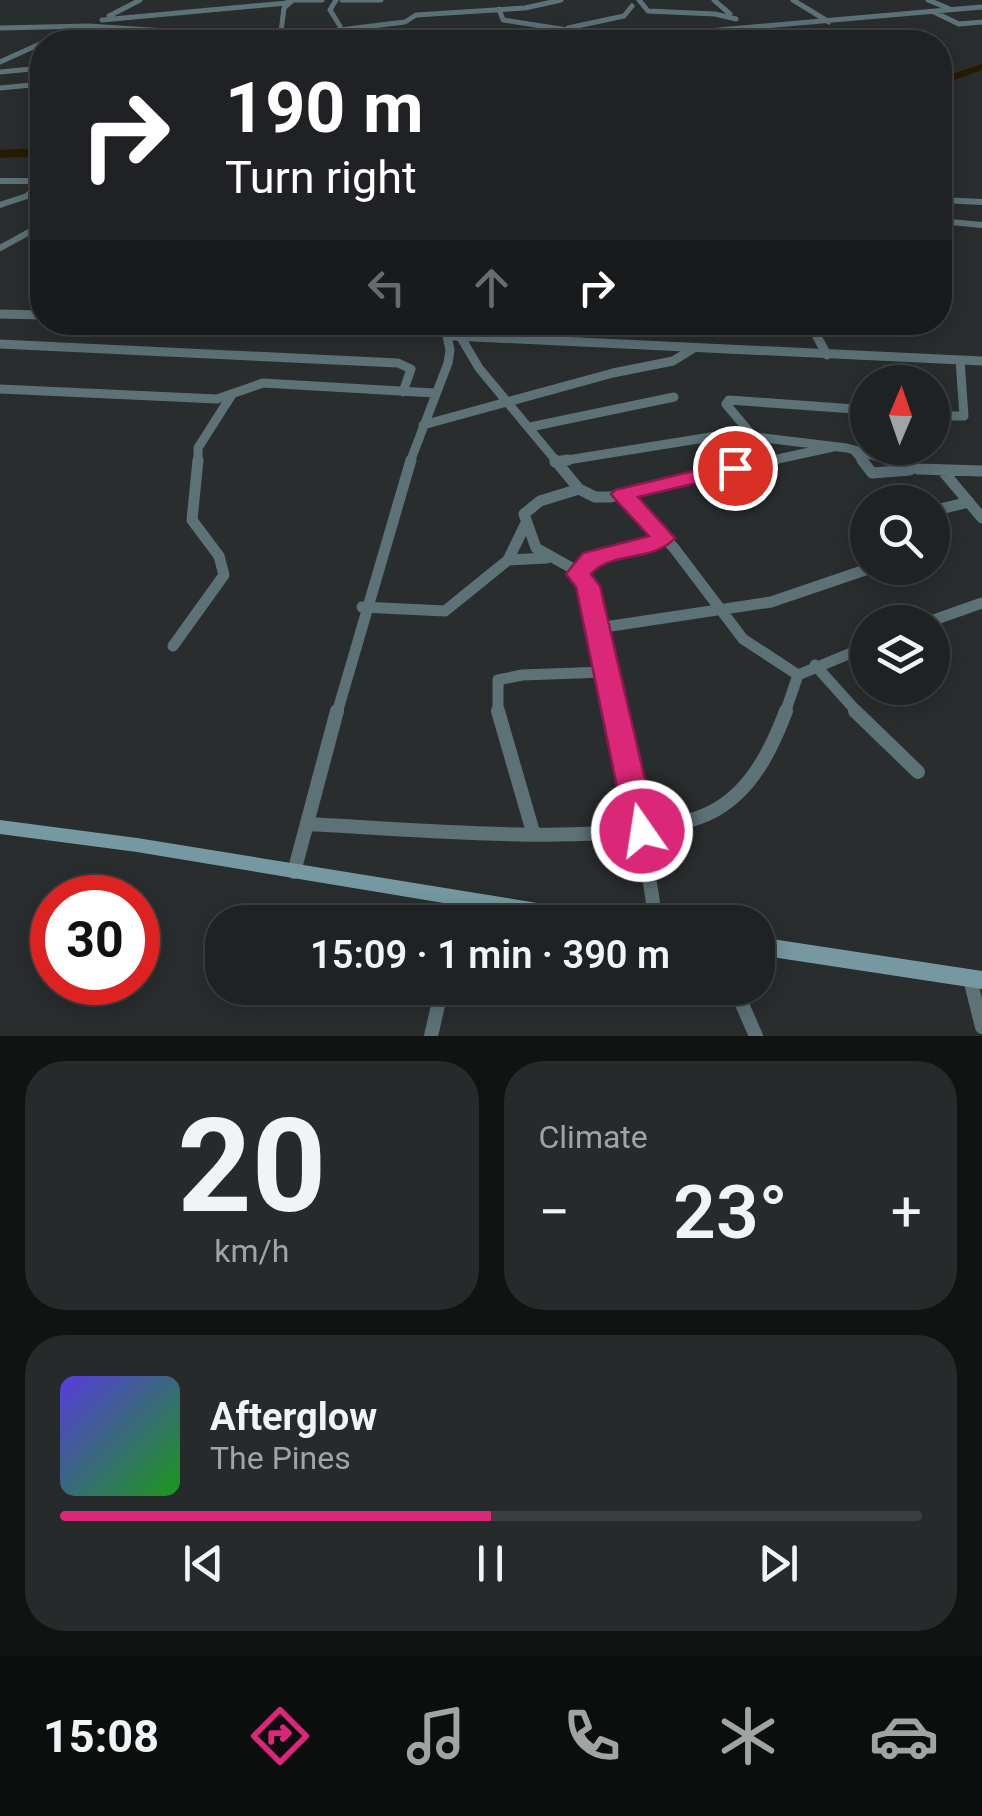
<!DOCTYPE html>
<html lang="en">
<head>
<meta charset="utf-8">
<style>
  :root { --surface:#1f2222; --page:#272a2a; --text:#f1f3f6; --muted:#a1a4a5; --line:#3c3f40; --accent:#db2777 }
  body { margin:0; font-family:Roboto,sans-serif; background:var(--page); color:var(--text); height:100vh; display:flex; flex-direction:column; font-size:38px; white-space:nowrap }
  * { box-sizing:border-box; margin:0 }
  p { font-size:32px; color:var(--muted) }
  .icon { flex:none; width:55px; height:55px; fill:none; stroke:currentColor; stroke-width:2; stroke-linecap:round; stroke-linejoin:round }
  .map { position:relative; height:1036px; overflow:hidden }
  .sheet { display:flex; flex-direction:column; gap:25px; padding:25px; background:#111313; flex:1 }
  .sheet>* { flex:none }
  .hud { position:absolute; left:30px; top:30px; width:922px; height:305px; border-radius:40px; box-shadow:0 5px 25px #0003,0 0 0 2px var(--line); background:#202124; color:#fff; overflow:hidden }
  .needle { width:65px; rotate:2deg }
  .tools { position:absolute; left:850px; top:365px; display:grid; gap:20px }
  .tools a { display:grid; place-items:center; width:100px; height:100px; border-radius:50%; background:var(--surface); box-shadow:0 5px 25px #0003,0 0 0 2px var(--line); font-size:50px }
  .speed { position:absolute; left:30px; top:875px; display:flex; gap:20px; font-size:50px; font-weight:700; text-align:center }
  .speed>* { display:grid; place-content:center; width:130px; height:130px; border-radius:50%; background:var(--surface); box-shadow:0 5px 25px #0003,0 0 0 2px var(--line); line-height:1 }
  .speed .limit { border:15px solid #d22; background:#fff; color:#111 }
  .pin { position:absolute; display:grid; place-items:center; width:85px; height:85px; color:#fff; margin:-42px; border:5px solid #fff; border-radius:50%; box-shadow:0 2px 10px #0007 }
  .me { position:absolute; width:110px; margin:-55px; rotate:347deg; stroke-linejoin:round; filter:drop-shadow(0 0 8px #0008) }
  .turn { display:flex; align-items:center; gap:35px; height:210px; padding:0 30px; font-size:45px }
  .turn .icon { width:130px; height:130px; stroke-width:2.5 }
  .turn b { display:block; font-size:70px; line-height:85px }
  .lanes { display:flex; align-items:center; height:95px; padding:0 30px; background:#0003; justify-content:center; gap:50px; direction:ltr }
  .lanes .off { opacity:.35 }
  .big { font-size:75px; font-weight:600; line-height:1.1 }
  .sheet .card { flex:1; display:flex; flex-direction:column; justify-content:center; gap:15px; min-width:0; padding:0 35px; border-radius:40px; background:var(--page) }
  .sheet .dial { align-items:center; gap:0 }
  .dial b { font-size:130px; line-height:1 }
  .song { display:flex; align-items:center; gap:30px }
  .cover { width:120px; height:120px; border-radius:15px; background:linear-gradient(135deg,hsl(250 70% 55%),hsl(120 70% 35%)) }
  .played { height:10px; border-radius:5px; background:linear-gradient(90deg,var(--accent) 50%,var(--line) 50%) }
  .keys { display:flex; justify-content:space-around; direction:ltr }
  .heat { display:flex; justify-content:space-between; align-items:center; font-size:55px; direction:ltr }
  .sheet .tiles { flex:1; display:grid; gap:25px; grid-template-columns:1fr 1fr }
  .card:last-child { grid-column:span 2 }
  .trip { position:absolute; left:205px; top:905px; width:570px; height:100px; border-radius:40px; background:var(--surface); box-shadow:0 5px 25px #0003,0 0 0 2px var(--line); font-weight:600; line-height:100px; text-align:center }
  .dock { display:flex; height:160px; justify-content:space-around; align-items:center; background:#0c0e0e; color:var(--muted) }
  .dock .icon { width:70px; height:70px }
  .dock .on { color:var(--accent) }
  .dock b { font-size:45px; color:var(--text) }
  .map>svg:first-child { display:block }
  .lines { fill:none; stroke-linecap:round; stroke-linejoin:round }
  .river { fill:#281a00; fill-rule:evenodd }
  .street-far4 { stroke:#5c7277; stroke-width:5 }
  .street-far3 { stroke:#5c7277; stroke-width:6 }
  .street-far2 { stroke:#5c7277; stroke-width:9 }
  .street-far1 { stroke:#5c7277; stroke-width:11 }
  .street { stroke:#5c7277; stroke-width:14 }
  .secondary { fill:#7699a1; fill-rule:evenodd }
  .route { fill:#db2777; stroke:#8e194d; stroke-width:2.5 }
</style>
</head>
<body>
<div class="map">
<svg width="982" height="1036" viewBox="0 0 982 1036">
  <rect width="100%" height="100%" fill="#292d2e"/>
  <g class="lines">
    <path class="river" d="M982,64V70L940,85V78Z
      M42,148V156L0,158V150Z"/>
    <path class="street-far4" d="M288,0H322
      M293,0L284,8L281,32L293,33
      M336,0L330,10L340,26L338,42
      M342,0H381
      M639,0L648,11L715,14L736,19
      M714,0L730,14
      M793,0L829,22
      M928,0L950,9
      M499,9L503,20L574,31L586,42
      M934,12L959,24L982,22
      M109,16L140,0
      M102,20L287,3
      M0,28L88,26L274,38L405,22L416,15L525,8L561,0
      M568,28L624,16L632,6
      M744,31L755,42
      M120,35L155,41L227,40
      M44,42L75,30
      M583,42L982,7
      M0,62L42,43
      M0,72L42,68
      M0,88L42,84"/>
    <path class="street-far3" d="M0,181H42
      M940,200L982,202
      M0,205L27,196L41,181
      M940,221L982,225
      M0,248L42,225"/>
    <path class="street-far2" d="M0,314L42,315
      M332,322L446,325
      M809,322L827,355
      M454,336L982,361
      M460,336L479,368L557,462
      M543,340L545,322
      M0,344L398,363L411,369L403,392
      M0,389L217,399L263,383L434,393
      M932,416H964L960,360
      M423,425L613,373L673,361L694,348
      M530,427L674,397
      M756,437L847,448L896,462
      M854,450L864,462
      M772,459L726,404L729,400L868,410
      M198,462V448L231,396
      M410,462L448,363L450,350L444,322
      M555,462L748,431
      M764,462L833,447"/>
    <path class="street-far1" d="M555,460L579,489L540,501L524,514L536,548L570,567L588,586L616,713
      M862,460L872,473L910,470
      M887,460L918,469L982,471
      M555,462L568,460
      M942,470L982,518
      M579,489L595,497H611L775,460
      M623,494L674,548L743,639L798,675
      M932,511L969,502
      M508,560L526,523
      M578,573L597,559L663,538
      M362,607L445,611L508,560L547,558
      M928,622L982,603
      M598,628L771,602L871,568
      M173,646L224,575L219,556L192,520L198,460
      M815,665L858,713
      M337,713L411,460
      M498,713V680L522,675L605,672
      M785,713L798,675L868,646"/>
    <path class="street" d="M498,711L533,832
      M616,711L642,831L656,922
      M855,711L918,772
      M307,824C399,828 645,853 717,809C753,788 772,748 786,711
      M294,872L337,711
      M456,922L461,900
      M970,979L982,1027
      M735,988L756,1036
      M431,1036L442,988"/>
    <path class="secondary" d="M0,820L137,838L605,914L612,916L615,922H558L137,852L0,834Z
      M758,937L982,971V989L758,955Z"/>
  </g>
  <path class="route" d="M735,461L743,463L746,468L743,472L638,497L675,538C652,563 612,550 591,574L600,586L657,831L652,840L642,843L631,840L626,831L576,587L566,574L583,553L649,536L615,499L611,494L615,490Z"/>
</svg>
<div class="tools">
<a><svg class="needle" viewBox="-14 -14 28 28"><path d="M0-13l5 13h-10z" fill="#e53935"/><path d="M0 13l5-13h-10z" fill="#a1a4a5"/></svg></a>
<a><svg class="icon" aria-label="search" viewBox="0 0 24 24"><circle cx="10" cy="10" r="6"/><path d="M15 15l6 6"/></svg></a>
<a><svg class="icon" aria-label="layers" viewBox="0 0 24 24"><path d="M12 4l9 5-9 5-9-5zM3 14l9 5 9-5"/></svg></a>
</div>
<div class="speed"><div class="limit">30</div></div>
<div class="pin" style="left:735px;top:468px;background:#d93025"><svg class="icon" aria-label="arrive" viewBox="0 0 24 24"><path d="M6 21V4h12l-3 4 3 4H6"/></svg></div>
<svg class="me" style="left:642px;top:831px" viewBox="-20 -20 40 40"><circle r="17" fill="#db2777" stroke="#fff" stroke-width="3"/><path d="M0-11L8 9 0 5-8 9z" fill="#fff"/></svg>
<div class="trip">15:09 · 1 min · 390 m</div>
<div class="hud">
<div class="turn"><svg class="icon" aria-label="right" viewBox="0 0 24 24"><path d="M7 20v-9h11M14 6l5 5-5 5"/></svg><div><b>190 m</b>Turn right</div></div>
<div class="lanes"><svg class="icon off" aria-label="left" viewBox="0 0 24 24"><path d="M17 20v-9H6M10 6l-5 5 5 5"/></svg><svg class="icon off" aria-label="ahead" viewBox="0 0 24 24"><path d="M12 20V5M6 11l6-6 6 6"/></svg><svg class="icon" aria-label="right" viewBox="0 0 24 24"><path d="M7 20v-9h11M14 6l5 5-5 5"/></svg></div>
</div>
</div>
<section class="sheet">
<div class="tiles">
<div class="card dial"><b>20</b><p>km/h</p></div>
<div class="card"><p>Climate</p>
<div class="heat"><a>−</a><b class="big">23°</b><a>+</a></div>
</div>
<div class="card">
<div class="song"><i class="cover"></i><div><b>Afterglow</b><p>The Pines</p></div></div>
<div class="played"></div>
<div class="keys"><svg class="icon" aria-label="previous" viewBox="0 0 24 24"><path d="M18 5L8 12l10 7zM5 5v14"/></svg><svg class="icon" aria-label="pause" viewBox="0 0 24 24"><path d="M8 5v14M16 5v14"/></svg><svg class="icon" aria-label="next" viewBox="0 0 24 24"><path d="M6 5l10 7-10 7zM19 5v14"/></svg></div>
</div>
</div>
</section>
<nav class="dock">
<b>15:08</b>
<svg class="icon on" aria-label="directions" viewBox="0 0 24 24"><path d="M12 3l9 9-9 9-9-9zM9 14v-3h6M13 9l2 2-2 2"/></svg>
<svg class="icon" aria-label="music" viewBox="0 0 24 24"><path d="M9 18V5l10-2v13"/><circle cx="6" cy="18" r="3"/><circle cx="16" cy="16" r="3"/></svg>
<svg class="icon" aria-label="phone" viewBox="0 0 24 24"><path d="M5 4h4l2 5-3 2q2 4 5 5l2-3 5 2v4C11 20 4 13 5 4z"/></svg>
<svg class="icon" aria-label="climate" viewBox="0 0 24 24"><path d="M12 3v18M4 7l16 10M4 17L20 7"/></svg>
<svg class="icon" aria-label="car" viewBox="0 0 24 24"><path d="M5 17H2v-5l4-1 3-4h7l3 4 3 1v5h-3M9 17h6M6 11h13"/><circle cx="7" cy="17" r="2"/><circle cx="17" cy="17" r="2"/></svg>
</nav>
</body>
</html>
